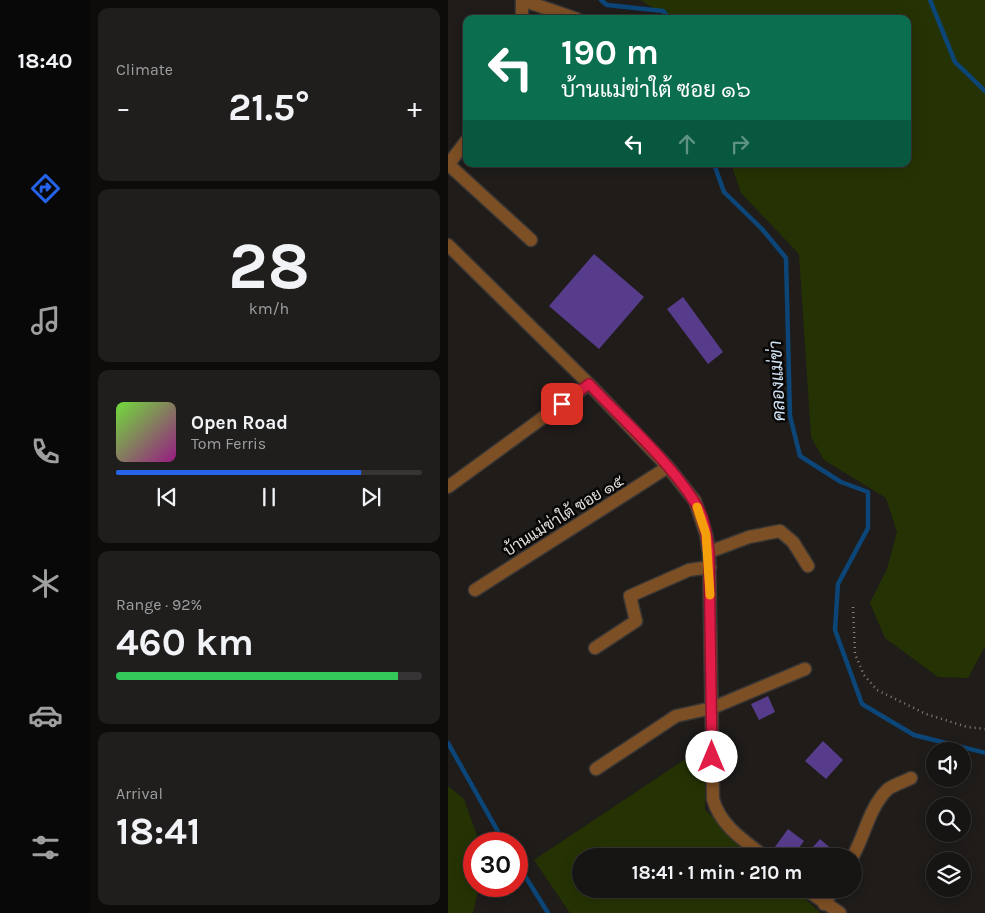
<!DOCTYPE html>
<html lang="en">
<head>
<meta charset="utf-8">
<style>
  :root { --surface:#171514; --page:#201e1d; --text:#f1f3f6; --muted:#9e9fa0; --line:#363434; --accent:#2563eb }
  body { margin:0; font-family:Karla,Sarabun,sans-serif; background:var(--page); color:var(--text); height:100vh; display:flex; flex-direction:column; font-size:19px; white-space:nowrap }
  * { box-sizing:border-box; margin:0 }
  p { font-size:16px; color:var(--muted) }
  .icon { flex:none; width:28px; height:28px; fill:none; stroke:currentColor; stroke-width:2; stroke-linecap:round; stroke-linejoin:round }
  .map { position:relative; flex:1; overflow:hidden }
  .panel { display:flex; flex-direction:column; gap:8px; padding:8px; background:#0d0c0b; width:358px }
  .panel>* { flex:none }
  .hud { position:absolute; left:15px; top:15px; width:448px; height:152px; border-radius:10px; box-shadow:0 2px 12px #0003,0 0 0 1px var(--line); background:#0b6e4f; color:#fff; overflow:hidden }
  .tools { position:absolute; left:478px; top:742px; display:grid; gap:10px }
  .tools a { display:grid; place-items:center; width:45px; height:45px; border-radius:50%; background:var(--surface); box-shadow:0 2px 12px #0003,0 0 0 1px var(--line); font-size:25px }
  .speed { position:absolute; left:15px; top:832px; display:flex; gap:10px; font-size:25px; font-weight:700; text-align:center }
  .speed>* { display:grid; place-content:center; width:65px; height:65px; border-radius:50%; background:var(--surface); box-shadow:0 2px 12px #0003,0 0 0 1px var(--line); line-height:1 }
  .speed .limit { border:8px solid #d22; background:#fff; color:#111 }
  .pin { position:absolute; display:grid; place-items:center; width:42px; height:42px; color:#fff; margin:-21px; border-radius:10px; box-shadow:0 2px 8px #0006 }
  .me { position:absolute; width:55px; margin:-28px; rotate:0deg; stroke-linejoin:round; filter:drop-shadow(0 0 4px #0008) }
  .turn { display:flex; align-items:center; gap:18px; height:105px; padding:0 15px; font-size:22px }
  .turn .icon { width:65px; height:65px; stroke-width:2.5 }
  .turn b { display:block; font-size:35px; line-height:42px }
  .lanes { display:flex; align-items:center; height:48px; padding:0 15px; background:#0003; justify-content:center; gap:25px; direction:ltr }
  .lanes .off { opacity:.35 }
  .big { font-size:38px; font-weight:700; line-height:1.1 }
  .panel .tile { flex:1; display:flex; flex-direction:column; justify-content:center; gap:8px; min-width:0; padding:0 18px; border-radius:10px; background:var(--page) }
  .panel .dial { align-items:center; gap:0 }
  .dial b { font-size:65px; line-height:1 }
  .song { display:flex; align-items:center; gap:15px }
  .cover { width:60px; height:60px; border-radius:8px; background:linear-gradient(135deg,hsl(100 70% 55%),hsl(310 70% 35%)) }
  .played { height:5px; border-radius:2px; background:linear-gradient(90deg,var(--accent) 80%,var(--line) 80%) }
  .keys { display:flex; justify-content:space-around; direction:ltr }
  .heat { display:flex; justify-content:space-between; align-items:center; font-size:28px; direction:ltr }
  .charge { height:8px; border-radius:4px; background:linear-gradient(90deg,#34c759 92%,var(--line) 0) }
  .trip { position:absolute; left:124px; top:848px; width:290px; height:50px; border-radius:25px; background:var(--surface); box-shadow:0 2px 12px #0003,0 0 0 1px var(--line); font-weight:700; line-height:50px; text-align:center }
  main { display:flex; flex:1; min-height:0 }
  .tab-bar { display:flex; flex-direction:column; width:90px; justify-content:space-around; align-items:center; background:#090808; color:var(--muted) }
  .tab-bar .icon { width:35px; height:35px }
  .tab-bar .selected { color:var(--accent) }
  .tab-bar b { font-size:22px; color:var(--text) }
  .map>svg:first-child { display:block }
  .green { fill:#253304 }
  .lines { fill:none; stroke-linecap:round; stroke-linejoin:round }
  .stream { stroke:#0c4678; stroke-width:4.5 }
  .building { fill:#583c8c }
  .minor-casing { stroke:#3a3735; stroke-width:15 }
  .path { stroke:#858381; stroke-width:2.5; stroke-dasharray:1 4; stroke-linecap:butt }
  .minor { stroke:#7d4f24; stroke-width:12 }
  .route-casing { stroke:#92132f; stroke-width:12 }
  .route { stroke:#e11d48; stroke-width:9 }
  .slow { stroke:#f59e0b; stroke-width:9 }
  .labels { text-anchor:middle; stroke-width:5; stroke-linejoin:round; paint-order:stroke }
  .street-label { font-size:16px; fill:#e0dedc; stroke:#080706 }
  .water-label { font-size:18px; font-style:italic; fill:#d0e1f4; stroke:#080706 }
</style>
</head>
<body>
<main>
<nav class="tab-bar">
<b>18:40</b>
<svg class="icon selected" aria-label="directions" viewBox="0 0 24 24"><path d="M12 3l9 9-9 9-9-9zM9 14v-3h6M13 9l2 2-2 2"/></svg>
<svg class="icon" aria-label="music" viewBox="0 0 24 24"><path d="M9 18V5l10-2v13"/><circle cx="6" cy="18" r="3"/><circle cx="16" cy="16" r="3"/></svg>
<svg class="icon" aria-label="phone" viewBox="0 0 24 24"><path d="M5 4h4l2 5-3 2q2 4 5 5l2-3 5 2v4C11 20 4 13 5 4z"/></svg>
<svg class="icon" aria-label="climate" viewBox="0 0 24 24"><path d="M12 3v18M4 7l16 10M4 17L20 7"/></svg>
<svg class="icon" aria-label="car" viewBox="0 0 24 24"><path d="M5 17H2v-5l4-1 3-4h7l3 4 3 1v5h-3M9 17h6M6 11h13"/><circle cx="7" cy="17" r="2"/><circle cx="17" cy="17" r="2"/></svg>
<svg class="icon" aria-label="filters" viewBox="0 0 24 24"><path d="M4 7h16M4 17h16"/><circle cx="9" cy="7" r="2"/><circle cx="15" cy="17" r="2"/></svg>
</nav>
<section class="panel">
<div class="tile"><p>Climate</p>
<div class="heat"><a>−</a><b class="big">21.5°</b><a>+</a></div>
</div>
<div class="tile dial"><b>28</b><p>km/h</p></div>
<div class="tile">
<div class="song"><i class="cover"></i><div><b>Open Road</b><p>Tom Ferris</p></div></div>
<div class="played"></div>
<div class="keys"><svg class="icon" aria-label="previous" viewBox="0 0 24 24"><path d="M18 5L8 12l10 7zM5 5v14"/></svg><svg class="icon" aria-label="pause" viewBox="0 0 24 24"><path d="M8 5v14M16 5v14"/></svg><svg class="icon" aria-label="next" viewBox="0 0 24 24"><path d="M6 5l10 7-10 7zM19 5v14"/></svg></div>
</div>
<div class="tile"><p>Range · 92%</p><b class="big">460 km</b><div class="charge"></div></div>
<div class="tile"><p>Arrival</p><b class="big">18:41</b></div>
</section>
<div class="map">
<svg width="538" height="913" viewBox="0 0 538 913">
  <rect width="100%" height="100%" fill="#1f1c1a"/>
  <path class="green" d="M192,0H537L538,648H536L520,678L490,677L437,638L422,603L439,569L449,532L438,498L376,460L363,437L351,254L293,193L283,164H459V19H223Z
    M257,746V810L309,856H132V889H346L373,913H122L86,860Z
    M0,786L16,799L32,844H26V886H31L25,913H0Z"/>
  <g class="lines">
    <path class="stream" d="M153,0L159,5L215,11L222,19
      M482,0L507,62L538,92
      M266,164L276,192L314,229L338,258L342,416L352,456L393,482L420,492V528L390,584L387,630L414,704L466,735L538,753
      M0,743L57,844
      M69,863L100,913"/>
  </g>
  <path class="building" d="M146,254L196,297L151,349L101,306Z
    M235,297L275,352L260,364L219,309Z
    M320,696L327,712L311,720L303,704Z
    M375,741L395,760L378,779L357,761Z
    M340,829L356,841L345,856H332L324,851Z
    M372,839L392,856H357Z"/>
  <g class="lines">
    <g class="minor-casing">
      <path id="minor" d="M74,19V0L129,19
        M0,164L83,240
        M0,165L19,140
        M0,245L141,384L220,467L247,501L258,534L261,552L265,799C272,825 295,840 316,856
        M0,487L141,384
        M261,552L301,537L332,531L345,542L360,566
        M27,590L220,467
        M147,648L188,621L182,596L241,570L262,567
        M148,769L228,716L264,708L357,669
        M405,856C417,835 421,808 439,790C444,785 456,782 463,778
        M357,889L392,913
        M376,904L386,889"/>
    </g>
    <path class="path" d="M405,607L407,654L416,675L429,690L478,714L519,727L538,729"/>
    <use href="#minor" class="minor"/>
  </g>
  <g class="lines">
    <g class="route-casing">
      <path id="route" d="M114,404L141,384C175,420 219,459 246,501C256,515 259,535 261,552L264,757"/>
    </g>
    <use href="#route" class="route"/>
    <path class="slow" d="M249,507L258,534L262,595"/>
  </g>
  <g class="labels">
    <g class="street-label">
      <text transform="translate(115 515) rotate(-32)" y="6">บ้านแม่ข่าใต้ ซอย ๑๕</text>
    </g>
    <g class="water-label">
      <text transform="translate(329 381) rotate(-93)" y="6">คลองแม่ข่า</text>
    </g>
  </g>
</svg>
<div class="tools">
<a><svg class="icon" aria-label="sound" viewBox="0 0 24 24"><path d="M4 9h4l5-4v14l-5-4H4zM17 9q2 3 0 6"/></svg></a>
<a><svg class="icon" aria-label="search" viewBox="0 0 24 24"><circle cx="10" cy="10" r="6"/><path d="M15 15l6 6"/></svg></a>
<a><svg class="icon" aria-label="layers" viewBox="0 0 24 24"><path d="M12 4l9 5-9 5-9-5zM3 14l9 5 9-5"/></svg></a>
</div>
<div class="speed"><div class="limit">30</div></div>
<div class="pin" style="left:114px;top:404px;background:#d93025"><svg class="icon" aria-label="arrive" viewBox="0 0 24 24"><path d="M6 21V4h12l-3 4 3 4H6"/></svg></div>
<svg class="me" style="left:264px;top:757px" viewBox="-20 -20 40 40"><circle r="19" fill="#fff"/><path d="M0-13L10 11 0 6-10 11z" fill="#e11d48"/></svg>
<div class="trip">18:41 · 1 min · 210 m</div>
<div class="hud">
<div class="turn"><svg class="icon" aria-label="left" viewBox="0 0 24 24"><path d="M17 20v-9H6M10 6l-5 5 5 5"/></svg><div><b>190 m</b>บ้านแม่ข่าใต้ ซอย ๑๖</div></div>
<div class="lanes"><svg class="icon" aria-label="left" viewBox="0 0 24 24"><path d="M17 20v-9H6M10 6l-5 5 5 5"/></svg><svg class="icon off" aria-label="ahead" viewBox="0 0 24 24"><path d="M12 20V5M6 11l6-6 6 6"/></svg><svg class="icon off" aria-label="right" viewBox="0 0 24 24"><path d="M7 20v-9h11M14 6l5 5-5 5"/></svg></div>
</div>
</div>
</main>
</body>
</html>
